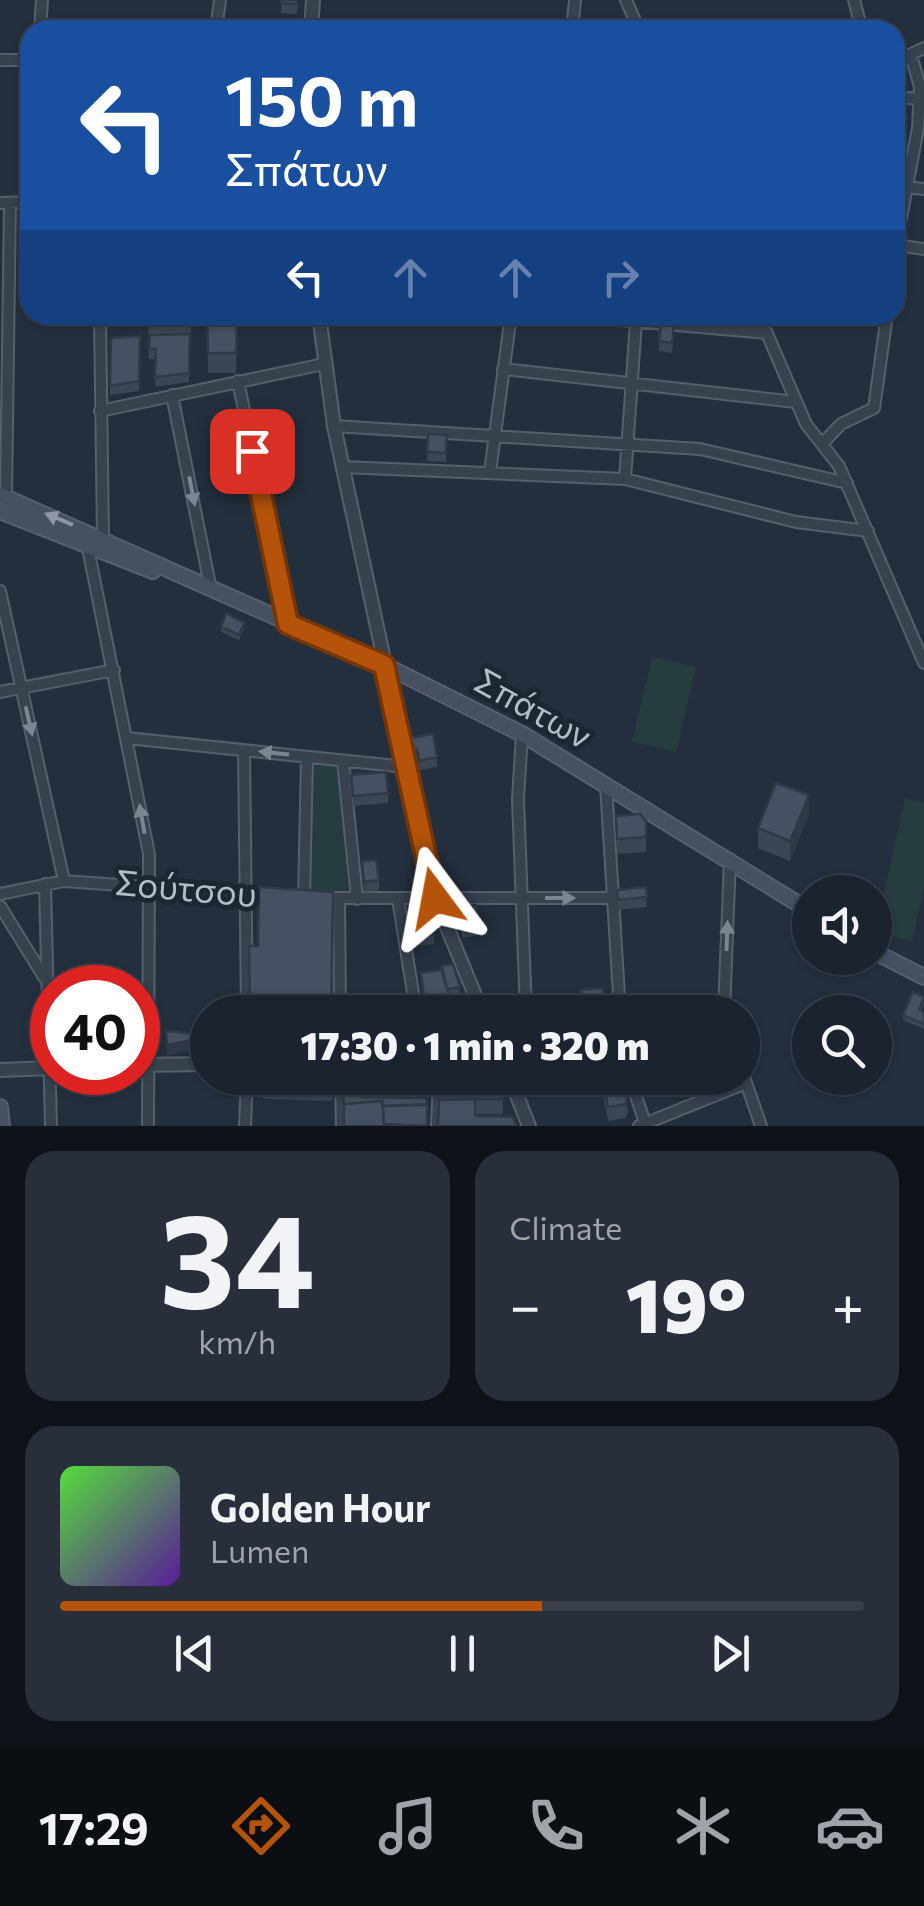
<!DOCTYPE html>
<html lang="en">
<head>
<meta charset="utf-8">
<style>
  :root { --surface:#1b232e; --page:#282f3a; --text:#f1f3f6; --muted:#a0a4aa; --line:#39404a; --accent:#b45309 }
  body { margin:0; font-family:Commissioner,sans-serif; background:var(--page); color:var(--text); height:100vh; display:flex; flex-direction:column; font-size:38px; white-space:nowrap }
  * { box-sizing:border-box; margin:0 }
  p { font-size:32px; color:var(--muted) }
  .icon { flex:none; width:55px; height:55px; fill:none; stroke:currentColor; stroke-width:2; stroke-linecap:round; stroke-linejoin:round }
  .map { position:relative; height:1126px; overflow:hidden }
  .panel { display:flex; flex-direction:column; gap:25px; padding:25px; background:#0f1319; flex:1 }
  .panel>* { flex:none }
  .top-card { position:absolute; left:20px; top:20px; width:885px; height:305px; border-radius:30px; box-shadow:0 2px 8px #0004,0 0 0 2px var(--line); background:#1a4fa0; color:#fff; overflow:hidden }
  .controls { position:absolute; left:792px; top:875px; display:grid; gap:20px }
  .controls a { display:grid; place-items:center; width:100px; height:100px; border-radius:50%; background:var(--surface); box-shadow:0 2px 8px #0004,0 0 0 2px var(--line); font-size:50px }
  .speed { position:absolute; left:30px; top:965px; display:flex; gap:20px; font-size:50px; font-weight:700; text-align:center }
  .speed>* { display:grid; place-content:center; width:130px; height:130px; border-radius:50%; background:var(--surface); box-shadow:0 2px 8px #0004,0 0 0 2px var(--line); line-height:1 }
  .speed .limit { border:15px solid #d22; background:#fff; color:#111 }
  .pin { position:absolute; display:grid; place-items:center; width:85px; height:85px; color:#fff; margin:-42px; border-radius:20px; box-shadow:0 5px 15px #0006 }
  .me { position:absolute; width:110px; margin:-55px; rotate:347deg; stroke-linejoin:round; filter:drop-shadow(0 0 8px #0008) }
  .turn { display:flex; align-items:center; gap:35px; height:210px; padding:0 40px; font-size:45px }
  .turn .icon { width:130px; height:130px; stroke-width:2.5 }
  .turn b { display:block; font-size:70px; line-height:85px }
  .lanes { display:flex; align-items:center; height:95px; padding:0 40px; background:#0003; justify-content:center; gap:50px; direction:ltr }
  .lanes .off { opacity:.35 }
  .big { font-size:75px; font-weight:800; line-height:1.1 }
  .panel .tile { flex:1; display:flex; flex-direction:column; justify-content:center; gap:15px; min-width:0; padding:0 35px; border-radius:30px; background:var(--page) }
  .panel .dial { align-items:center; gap:0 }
  .dial b { font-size:130px; line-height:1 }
  .song { display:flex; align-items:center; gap:30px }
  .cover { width:120px; height:120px; border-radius:15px; background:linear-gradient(135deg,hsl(110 70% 55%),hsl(270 70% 35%)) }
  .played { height:10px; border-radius:5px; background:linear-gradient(90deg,var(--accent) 60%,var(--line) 60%) }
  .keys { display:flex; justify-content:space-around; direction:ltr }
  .heat { display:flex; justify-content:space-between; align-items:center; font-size:55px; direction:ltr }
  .panel .tiles { flex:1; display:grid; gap:25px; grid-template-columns:1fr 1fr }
  .tile:last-child { grid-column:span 2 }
  .trip { position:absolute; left:190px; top:995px; width:570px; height:100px; border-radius:50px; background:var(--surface); box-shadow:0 2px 8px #0004,0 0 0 2px var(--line); font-weight:800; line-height:100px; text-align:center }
  .tabs { display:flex; height:160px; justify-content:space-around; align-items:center; background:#0b0e12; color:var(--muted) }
  .tabs .icon { width:70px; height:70px }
  .tabs .on { color:var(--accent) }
  .tabs b { font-size:45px; color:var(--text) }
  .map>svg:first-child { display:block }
  .green { fill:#263c3f }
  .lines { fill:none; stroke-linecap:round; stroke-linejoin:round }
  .minor-casing { stroke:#565f6c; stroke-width:14 }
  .tertiary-casing { stroke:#565f6c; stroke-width:16 }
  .secondary-casing { stroke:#565f6c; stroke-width:18 }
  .minor { stroke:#38414e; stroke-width:10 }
  .tertiary { stroke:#38414e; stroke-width:12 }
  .secondary { stroke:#465061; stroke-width:14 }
  .wall { fill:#3b4654 }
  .shaded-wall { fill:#303945 }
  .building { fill:#455162; stroke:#303945; stroke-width:2.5 }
  .oneway { fill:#7c8592 }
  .oneway2 { fill:#8e96a5 }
  .route-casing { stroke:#753606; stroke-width:25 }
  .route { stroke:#b45309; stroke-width:18 }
  .labels { text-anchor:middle; stroke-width:10; stroke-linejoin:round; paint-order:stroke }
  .street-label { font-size:35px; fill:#b4bcc9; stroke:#1d2633 }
</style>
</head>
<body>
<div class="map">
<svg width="924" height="1126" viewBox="0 0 924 1126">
  <rect width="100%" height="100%" fill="#242f3e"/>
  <path class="green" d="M652,657L696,667L676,752L632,742Z
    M310,763L338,765L348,892L308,891Z
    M905,798L924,803V888L912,941L875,933Z"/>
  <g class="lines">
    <g class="minor-casing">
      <path id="minor" d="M626,0L639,30
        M854,0L862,30
        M40,30L42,0
        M216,30L220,0
        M572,30L575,0
        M895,51L913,62L920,87L918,128L895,250
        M907,56L924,48
        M0,60H30
        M895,97L920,99
        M906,187L924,189
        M0,203L30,202
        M896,245L924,249
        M100,315L103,538
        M466,315L510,320
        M564,315L767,333
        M759,315L806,424L839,466L924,663
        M503,369L796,402
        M238,381L288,624
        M172,395L211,590
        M100,411L324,364
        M334,426L700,449L847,483
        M824,442L841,424L874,408L887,315
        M343,467L625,479L796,522L868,531
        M490,472L511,315
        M625,479L636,322
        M6,497L10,203
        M88,548L149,854L148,1126
        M0,591L64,881
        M0,692L114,670
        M522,734L518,799L526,1012
        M127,738L406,767
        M244,750L247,1012
        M343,761L357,899
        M606,784L620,1012
        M45,884L51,1126
        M0,894L64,881L272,896
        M304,898L307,757
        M319,898H614
        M339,899L340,1012
        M398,899L416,1012
        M0,906L44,977
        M724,1012L730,859
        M742,1071L761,1126
        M341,1078L342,1126
        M630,1078L646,1126
        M245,1126L247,1078
        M437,1126L439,1078
        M639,1126L746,1083"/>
    </g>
    <g class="tertiary-casing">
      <path id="tertiary" d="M311,30L313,0
        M319,315L334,426L435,898L482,1012
        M138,1065L208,1064
        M0,1070L52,1068
        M510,1078L529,1126"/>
    </g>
    <g class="secondary-casing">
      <path id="secondary" d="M0,495L384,665L522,734L810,911
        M0,511L153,571
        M875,952L924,977
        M0,1107L2,1126"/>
    </g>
    <use href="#minor" class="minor"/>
    <use href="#tertiary" class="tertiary"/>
    <use href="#secondary" class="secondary"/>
  </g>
  <path class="wall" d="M282,0H298L297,14L281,13Z
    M110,315H140V325L110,327Z
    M148,315L191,323V333L163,335L190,334L189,382L155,387L156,359H149Z
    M207,315H238L236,373H208Z
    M674,334L672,353L659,351V341Z
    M140,336L139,391L110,395L111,338Z
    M428,434L447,435L446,462L427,461Z
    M221,627L244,628L239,640L221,632Z
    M410,738L437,757V767L419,770L417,759L412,760Z
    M351,775L388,793V803L353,806Z
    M809,814L790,861L758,848V828Z
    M616,816L646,821V852L617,854Z
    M362,861L379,880V890L364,892Z
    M646,887L647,907L618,910L617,890Z
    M457,907L479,926V935L463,938L457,917Z
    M411,919L434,934V944L413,946Z
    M442,966L460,987V1006L452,1007L454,1012H424L421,973H442Z
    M603,988L604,1012H581V990Z
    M924,997V1004L921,1011L924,1012V1029L903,1020V1015Z
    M166,1031L207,1035L208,1056L192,1055V1050L167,1055Z
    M263,1078H333L332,1101L263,1099Z
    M343,1078H392V1097V1078H428L427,1103L344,1126Z
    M440,1078L503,1099V1114H475V1116L438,1126Z
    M600,1078H622L628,1111L626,1118L608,1121Z"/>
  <path class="shaded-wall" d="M809,795V814L790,861V841Z
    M192,1040V1050L167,1055V1045Z"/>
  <path class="building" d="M282,0H297V4L281,3Z
    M110,315H140V316L110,317Z
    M148,315H190L191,323L149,326Z
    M207,315H237L236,353H208Z
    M661,323L674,325L672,343L659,341Z
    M190,334L189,373L155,377L156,349H149L150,335Z
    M140,336L139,381L110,386L111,338Z
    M428,434L447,435L446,453L427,452Z
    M226,613L244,623L239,635L221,627Z
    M433,734L437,757L419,761L417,749L412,750L410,738Z
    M386,772L388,793L353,796L351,775Z
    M776,783L809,795L790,841L758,828Z
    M640,814L646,821V837L617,839L616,816Z
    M376,860L379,880L364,882L362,861Z
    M259,887L333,892L331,1012H250L249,946H258Z
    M646,887L647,897L618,900L617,890Z
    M476,905L479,926L463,928L457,907Z
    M431,917L434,934L413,937L411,919Z
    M453,964L460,987L447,989L442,966Z
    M441,970L454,1012H426L421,973Z
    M603,988L604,1007L582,1008L581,990Z
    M913,992L924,997L919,1010L924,1012V1024L903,1015Z
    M166,1031L207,1035L208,1046L192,1045V1040L167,1045Z
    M263,1078H311V1082L263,1080Z
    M311,1078H332V1092L311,1091Z
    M343,1078H360L361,1097L427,1098V1105L383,1106L382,1101L344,1104V1114Z
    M361,1078H392V1081L361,1082Z
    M392,1078H428L427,1093L392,1094Z
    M440,1078H475V1095H439Z
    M475,1078H497L503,1099H475Z
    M603,1078H622L628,1096L626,1104L608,1107Z
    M475,1099V1116L513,1117L516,1126H438L439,1100Z
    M382,1101L384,1126H344V1104Z
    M427,1104V1126L385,1124L384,1126L383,1106Z
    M385,1124L427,1126H385Z"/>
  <defs><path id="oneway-solid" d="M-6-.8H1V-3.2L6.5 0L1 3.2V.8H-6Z" transform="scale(2.5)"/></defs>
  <g class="oneway">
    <use href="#oneway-solid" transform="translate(192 491) rotate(79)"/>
    <use href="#oneway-solid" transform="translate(29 721) rotate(77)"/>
    <use href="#oneway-solid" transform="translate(274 753) rotate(-174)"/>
    <use href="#oneway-solid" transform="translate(142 819) rotate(-100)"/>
    <use href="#oneway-solid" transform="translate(560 898)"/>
    <use href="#oneway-solid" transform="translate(727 936) rotate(-88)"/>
  </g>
  <use class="oneway2" href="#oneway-solid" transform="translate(59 519) rotate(-157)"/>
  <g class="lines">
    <g class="route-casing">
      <path id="route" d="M252,451L288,624L384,665L435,898"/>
    </g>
    <use href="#route" class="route"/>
  </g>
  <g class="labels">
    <g class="street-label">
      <text transform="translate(533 709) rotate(29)" y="12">Σπάτων</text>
      <text transform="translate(186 889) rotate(5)" y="12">Σούτσου</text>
    </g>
  </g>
</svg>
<div class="controls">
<a><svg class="icon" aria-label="sound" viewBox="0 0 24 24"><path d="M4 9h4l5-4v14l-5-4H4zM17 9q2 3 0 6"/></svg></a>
<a><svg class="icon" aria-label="search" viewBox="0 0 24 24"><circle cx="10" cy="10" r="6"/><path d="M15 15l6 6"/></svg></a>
</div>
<div class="speed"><div class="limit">40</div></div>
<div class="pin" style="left:252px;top:451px;background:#d93025"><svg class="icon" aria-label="arrive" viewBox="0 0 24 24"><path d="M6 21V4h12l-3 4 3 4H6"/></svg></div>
<svg class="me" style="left:435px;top:898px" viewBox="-20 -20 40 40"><path d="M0-17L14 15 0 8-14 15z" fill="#b45309" stroke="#fff" stroke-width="4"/></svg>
<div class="trip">17:30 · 1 min · 320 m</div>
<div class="top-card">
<div class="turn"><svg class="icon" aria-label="left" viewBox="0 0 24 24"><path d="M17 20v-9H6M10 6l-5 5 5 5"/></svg><div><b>150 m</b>Σπάτων</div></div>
<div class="lanes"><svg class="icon" aria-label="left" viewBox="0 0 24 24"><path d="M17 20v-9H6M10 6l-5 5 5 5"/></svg><svg class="icon off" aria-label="ahead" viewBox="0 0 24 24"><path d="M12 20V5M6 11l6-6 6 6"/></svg><svg class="icon off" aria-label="ahead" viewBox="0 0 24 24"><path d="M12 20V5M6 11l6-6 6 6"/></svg><svg class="icon off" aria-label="right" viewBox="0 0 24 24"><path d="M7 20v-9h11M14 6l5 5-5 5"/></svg></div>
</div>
</div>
<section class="panel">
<div class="tiles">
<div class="tile dial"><b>34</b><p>km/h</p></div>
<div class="tile"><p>Climate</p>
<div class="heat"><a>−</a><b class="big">19°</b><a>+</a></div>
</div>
<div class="tile">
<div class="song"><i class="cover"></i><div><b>Golden Hour</b><p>Lumen</p></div></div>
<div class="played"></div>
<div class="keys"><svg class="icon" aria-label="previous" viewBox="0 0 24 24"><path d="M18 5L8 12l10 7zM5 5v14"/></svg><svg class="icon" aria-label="pause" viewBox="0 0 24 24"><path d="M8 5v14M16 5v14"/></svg><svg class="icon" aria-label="next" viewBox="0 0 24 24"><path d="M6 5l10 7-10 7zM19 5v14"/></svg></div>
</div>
</div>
</section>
<nav class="tabs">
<b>17:29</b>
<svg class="icon on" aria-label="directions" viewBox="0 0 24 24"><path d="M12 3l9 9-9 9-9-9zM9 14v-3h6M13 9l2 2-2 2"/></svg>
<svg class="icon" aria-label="music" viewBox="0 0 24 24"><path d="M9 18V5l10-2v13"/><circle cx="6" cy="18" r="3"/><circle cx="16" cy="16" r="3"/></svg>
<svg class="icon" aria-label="phone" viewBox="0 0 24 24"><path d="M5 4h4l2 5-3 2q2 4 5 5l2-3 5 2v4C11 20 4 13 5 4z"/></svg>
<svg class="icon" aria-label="climate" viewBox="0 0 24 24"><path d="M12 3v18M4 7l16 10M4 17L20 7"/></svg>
<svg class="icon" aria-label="car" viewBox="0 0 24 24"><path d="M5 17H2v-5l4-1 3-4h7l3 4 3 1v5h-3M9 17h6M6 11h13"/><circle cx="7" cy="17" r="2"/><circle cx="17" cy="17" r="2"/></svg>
</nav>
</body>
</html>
